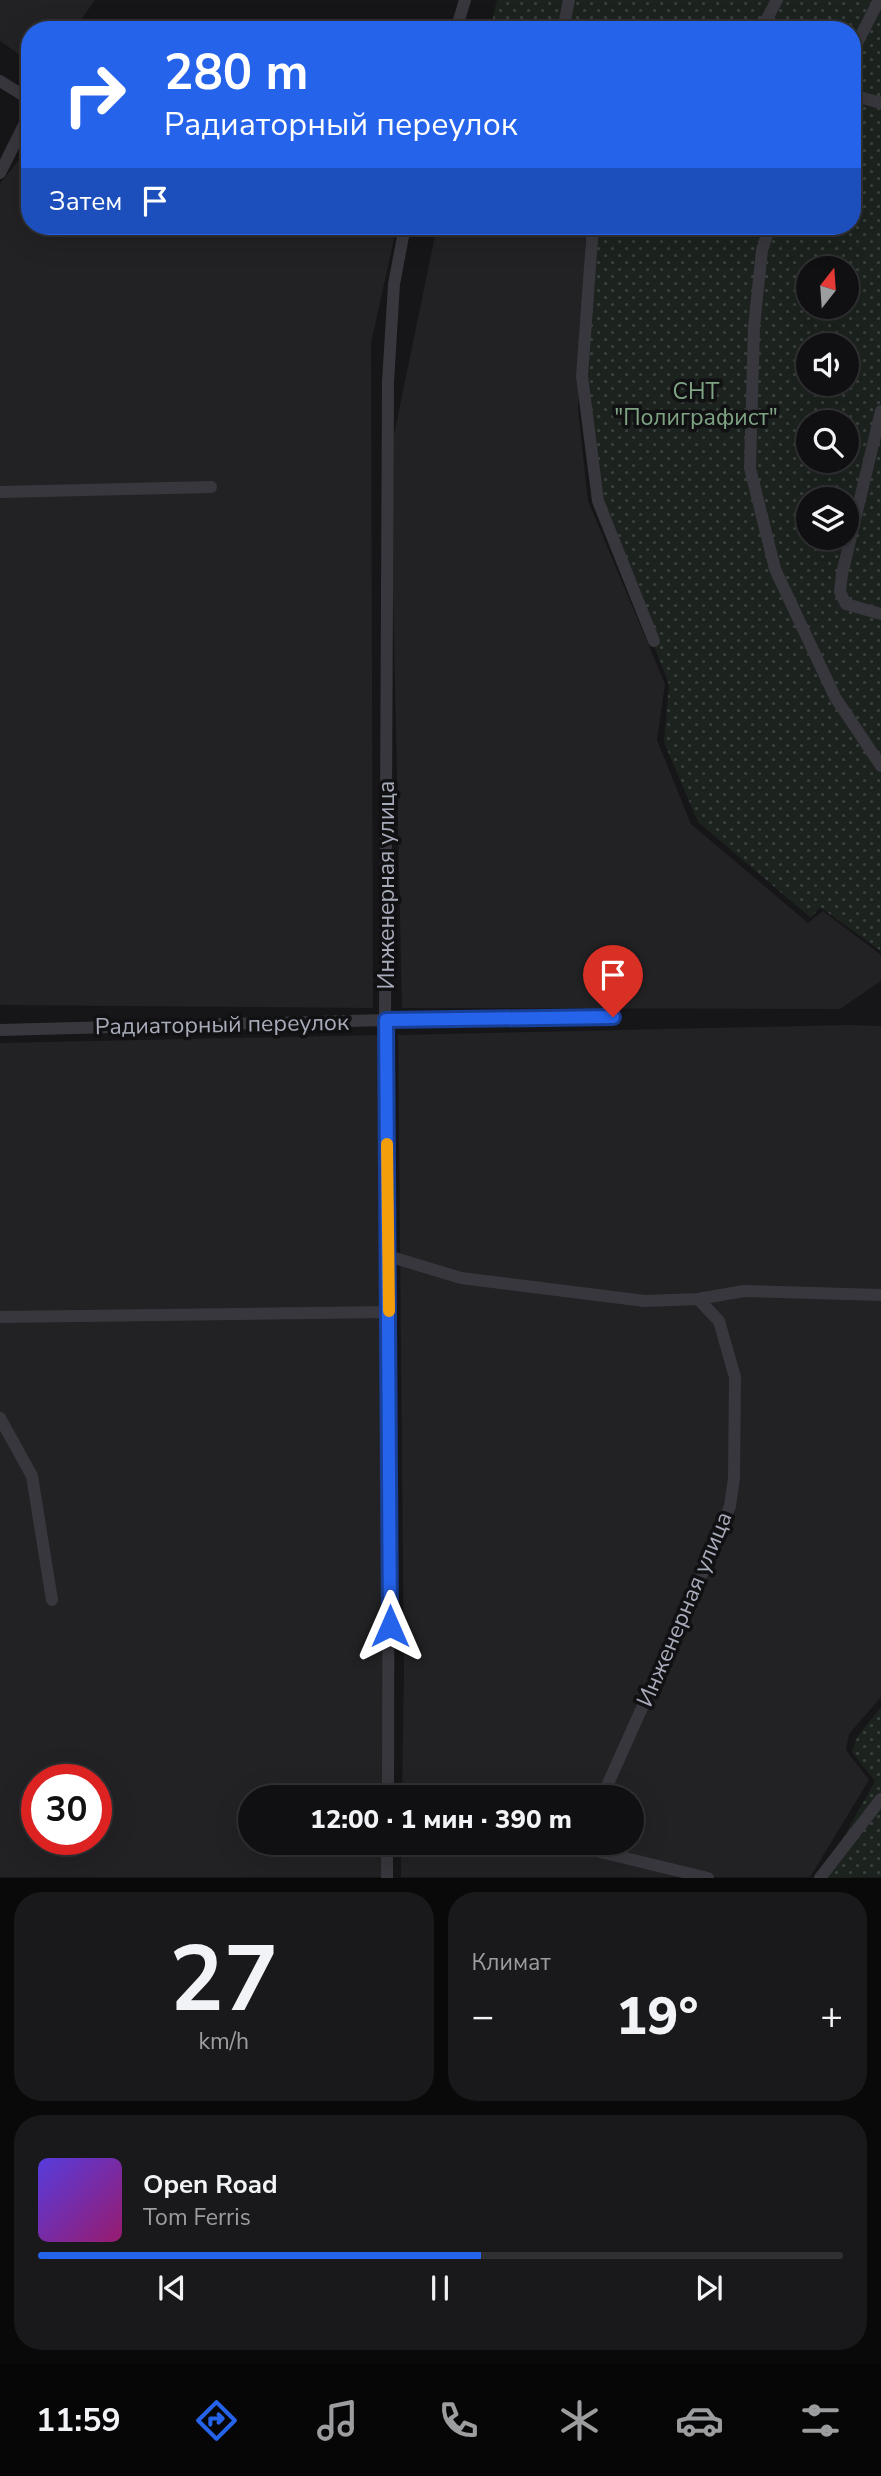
<!DOCTYPE html>
<html lang="ru">
<head>
<meta charset="utf-8">
<style>
  :root { --surface:#101012; --page:#19191b; --text:#f1f3f6; --muted:#9c9d9f; --line:#303032; --accent:#2563eb }
  body { margin:0; font-family:"Nunito Sans",sans-serif; background:var(--page); color:var(--text); height:100vh; display:flex; flex-direction:column; font-size:26px; white-space:nowrap }
  * { box-sizing:border-box; margin:0 }
  p { font-size:23px; color:var(--muted) }
  .icon { flex:none; width:38px; height:38px; fill:none; stroke:currentColor; stroke-width:2; stroke-linecap:round; stroke-linejoin:round }
  .map { position:relative; height:1878px; overflow:hidden }
  .details { display:flex; flex-direction:column; gap:14px; padding:14px; background:#09090a; flex:1 }
  .details>* { flex:none }
  .guide { position:absolute; left:21px; top:21px; width:840px; height:214px; border-radius:28px; box-shadow:0 7px 28px #0002,0 0 0 2px var(--line); background:#2563eb; color:#fff; overflow:hidden }
  .needle { width:46px; rotate:17deg }
  .fabs { position:absolute; left:796px; top:256px; display:grid; gap:14px }
  .fabs a { display:grid; place-items:center; width:63px; height:63px; border-radius:50%; background:var(--surface); box-shadow:0 7px 28px #0002,0 0 0 2px var(--line); font-size:35px }
  .speed { position:absolute; left:21px; top:1764px; display:flex; gap:14px; font-size:35px; font-weight:700; text-align:center }
  .speed>* { display:grid; place-content:center; width:91px; height:91px; border-radius:50%; background:var(--surface); box-shadow:0 7px 28px #0002,0 0 0 2px var(--line); line-height:1 }
  .speed .limit { border:10px solid #d22; background:#fff; color:#111 }
  .pin { position:absolute; display:grid; place-items:center; width:60px; height:60px; color:#fff; margin:-72px -30px; border-radius:50% 50% 50% 0; rotate:-45deg; box-shadow:0 0 7px #0007 }
  .pin .icon { rotate:45deg }
  .me { position:absolute; width:77px; margin:-38px; rotate:0deg; stroke-linejoin:round; filter:drop-shadow(0 0 5px #0008) }
  .turn { display:flex; align-items:center; gap:24px; height:147px; padding:0 28px; font-size:32px }
  .turn .icon { width:91px; height:91px; stroke-width:2.5 }
  .turn b { display:block; font-size:49px; line-height:60px }
  .then { display:flex; align-items:center; height:66px; padding:0 28px; background:#0003; gap:14px; font-size:26px }
  .big { font-size:52px; font-weight:800; line-height:1.1 }
  .details .card { flex:1; display:flex; flex-direction:column; justify-content:center; gap:10px; min-width:0; padding:0 24px; border-radius:28px; background:var(--page) }
  .details .dial { align-items:center; gap:0 }
  .dial b { font-size:91px; line-height:1 }
  .song { display:flex; align-items:center; gap:21px }
  .cover { width:84px; height:84px; border-radius:10px; background:linear-gradient(135deg,hsl(250 70% 55%),hsl(320 70% 35%)) }
  .played { height:7px; border-radius:4px; background:linear-gradient(90deg,var(--accent) 55%,var(--line) 55%) }
  .keys { display:flex; justify-content:space-around; direction:ltr }
  .heat { display:flex; justify-content:space-between; align-items:center; font-size:38px; direction:ltr }
  .details .tiles { flex:1; display:grid; gap:14px; grid-template-columns:1fr 1fr }
  .card:last-child { grid-column:span 2 }
  .trip { position:absolute; left:238px; top:1785px; width:406px; height:70px; border-radius:35px; background:var(--surface); box-shadow:0 7px 28px #0002,0 0 0 2px var(--line); font-weight:800; line-height:70px; text-align:center }
  .dock { display:flex; height:112px; justify-content:space-around; align-items:center; background:#060607; color:var(--muted) }
  .dock .icon { width:49px; height:49px }
  .dock .active { color:var(--accent) }
  .dock b { font-size:32px; color:var(--text) }
  .map>svg:first-child { display:block }
  .built { fill:#222225; fill-rule:evenodd }
  .park { fill:url(#park-dots); fill-rule:evenodd }
  .lines { fill:none; stroke-linecap:round; stroke-linejoin:round }
  .minor { stroke:#37373d; stroke-width:12 }
  .route-casing { stroke:#184099; stroke-width:18 }
  .route { stroke:#2563eb; stroke-width:12 }
  .slow { stroke:#f59e0b; stroke-width:12 }
  .labels { text-anchor:middle; stroke-width:7; stroke-linejoin:round; paint-order:stroke }
  .park-label { font-size:23px; fill:#7ea484; stroke:#111113 }
  .street-label { font-size:23px; fill:#a8abb9; stroke:#111113 }
</style>
</head>
<body>
<div class="map">
<svg width="881" height="1878" viewBox="0 0 881 1878">
  <defs>
    <pattern id="park-dots" width="8" height="8" patternUnits="userSpaceOnUse" patternTransform="scale(1.75)"><rect width="8" height="8" fill="#1c231e"/><path d="M2 2h.1M6 6h.1" fill="none" stroke="#3a403d" stroke-width="1.8" stroke-linecap="round"/></pattern>
  </defs>
  <rect width="100%" height="100%" fill="#161618"/>
  <path class="built" d="M0,0H95L74,30H30V62L0,41Z
    M30,136V226H397L371,343L373,1008L0,1005V184L27,149Z
    M437,226H466L586,235L578,409L588,501L665,684L657,740L691,824L808,923L823,911L881,955V981L840,1009L402,1008L390,454Z
    M848,1025L881,1026V1697L849,1734L846,1750L869,1780L810,1877H401V1843H632V1797H402L404,1671L398,1035Z
    M380,1035L388,1668L385,1797H250V1843H384L383,1877H0V1043ZM37,1780H96V1839H37Z"/>
  <path class="park" d="M497,0H881V951L820,907L811,918L698,822L664,742L669,684L595,496L582,411L591,231L538,226H852V30H490ZM808,268H847V306H808ZM808,345H847V383H808ZM808,422H847V460H808ZM808,499H847V537H808Z
    M881,1707V1877L821,1878L875,1781L852,1752L857,1737Z"/>
  <g class="lines">
    <path class="minor" d="M456,30L465,0
      M563,30L569,0
      M761,30L777,0
      M852,53L879,0
      M0,81L29,99L25,123L0,173
      M852,95L881,103
      M593,226L582,376L598,501L654,641
      M770,226L762,250L754,327L750,468L775,569L835,697L881,766
      M881,411L842,574L840,592L846,604L881,614
      M0,492L211,487
      M0,1030L385,1020L613,1017
      M388,1256L461,1278L645,1301L698,1299L744,1291L881,1295
      M0,1317L389,1312
      M0,1418L32,1476L52,1600
      M388,1797L389,1312L385,1020L388,382L394,284L405,226
      M602,1797L714,1547L730,1506L734,1478L735,1377L719,1321L698,1299
      M589,1843L592,1850L708,1878
      M387,1878V1843
      M820,1878L881,1799"/>
  </g>
  <g class="lines">
    <g class="route-casing">
      <path id="route" d="M390,1626L386,1020L613,1017"/>
    </g>
    <use href="#route" class="route"/>
    <path class="slow" d="M387,1144L389,1311"/>
  </g>
  <g class="labels">
    <g class="park-label">
      <text x="696" y="399">СНТ<tspan x="696" dy="26">"Полиграфист"</tspan></text>
    </g>
    <g class="street-label">
      <text transform="translate(386 885) rotate(-90)" y="8">Инженерная улица</text>
      <text transform="translate(222 1024) rotate(-1)" y="8">Радиаторный переулок</text>
      <text transform="translate(684 1609) rotate(-67)" y="8">Инженерная улица</text>
    </g>
  </g>
</svg>
<div class="fabs">
<a><svg class="needle" viewBox="-14 -14 28 28"><path d="M0-13l5 13h-10z" fill="#e53935"/><path d="M0 13l5-13h-10z" fill="#9c9d9f"/></svg></a>
<a><svg class="icon" aria-label="sound" viewBox="0 0 24 24"><path d="M4 9h4l5-4v14l-5-4H4zM17 9q2 3 0 6"/></svg></a>
<a><svg class="icon" aria-label="search" viewBox="0 0 24 24"><circle cx="10" cy="10" r="6"/><path d="M15 15l6 6"/></svg></a>
<a><svg class="icon" aria-label="layers" viewBox="0 0 24 24"><path d="M12 4l9 5-9 5-9-5zM3 14l9 5 9-5"/></svg></a>
</div>
<div class="speed"><div class="limit">30</div></div>
<div class="pin" style="left:613px;top:1017px;background:#d93025"><svg class="icon" aria-label="arrive" viewBox="0 0 24 24"><path d="M6 21V4h12l-3 4 3 4H6"/></svg></div>
<svg class="me" style="left:390px;top:1626px" viewBox="-20 -20 40 40"><path d="M0-17L14 15 0 8-14 15z" fill="#2563eb" stroke="#fff" stroke-width="4"/></svg>
<div class="trip">12:00 · 1 мин · 390 m</div>
<div class="guide">
<div class="turn"><svg class="icon" aria-label="right" viewBox="0 0 24 24"><path d="M7 20v-9h11M14 6l5 5-5 5"/></svg><div><b>280 m</b>Радиаторный переулок</div></div>
<div class="then">Затем<svg class="icon" aria-label="arrive" viewBox="0 0 24 24"><path d="M6 21V4h12l-3 4 3 4H6"/></svg></div>
</div>
</div>
<section class="details">
<div class="tiles">
<div class="card dial"><b>27</b><p>km/h</p></div>
<div class="card"><p>Климат</p>
<div class="heat"><a>−</a><b class="big">19°</b><a>+</a></div>
</div>
<div class="card">
<div class="song"><i class="cover"></i><div><b>Open Road</b><p>Tom Ferris</p></div></div>
<div class="played"></div>
<div class="keys"><svg class="icon" aria-label="previous" viewBox="0 0 24 24"><path d="M18 5L8 12l10 7zM5 5v14"/></svg><svg class="icon" aria-label="pause" viewBox="0 0 24 24"><path d="M8 5v14M16 5v14"/></svg><svg class="icon" aria-label="next" viewBox="0 0 24 24"><path d="M6 5l10 7-10 7zM19 5v14"/></svg></div>
</div>
</div>
</section>
<nav class="dock">
<b>11:59</b>
<svg class="icon active" aria-label="directions" viewBox="0 0 24 24"><path d="M12 3l9 9-9 9-9-9zM9 14v-3h6M13 9l2 2-2 2"/></svg>
<svg class="icon" aria-label="music" viewBox="0 0 24 24"><path d="M9 18V5l10-2v13"/><circle cx="6" cy="18" r="3"/><circle cx="16" cy="16" r="3"/></svg>
<svg class="icon" aria-label="phone" viewBox="0 0 24 24"><path d="M5 4h4l2 5-3 2q2 4 5 5l2-3 5 2v4C11 20 4 13 5 4z"/></svg>
<svg class="icon" aria-label="climate" viewBox="0 0 24 24"><path d="M12 3v18M4 7l16 10M4 17L20 7"/></svg>
<svg class="icon" aria-label="car" viewBox="0 0 24 24"><path d="M5 17H2v-5l4-1 3-4h7l3 4 3 1v5h-3M9 17h6M6 11h13"/><circle cx="7" cy="17" r="2"/><circle cx="17" cy="17" r="2"/></svg>
<svg class="icon" aria-label="filters" viewBox="0 0 24 24"><path d="M4 7h16M4 17h16"/><circle cx="9" cy="7" r="2"/><circle cx="15" cy="17" r="2"/></svg>
</nav>
</body>
</html>
